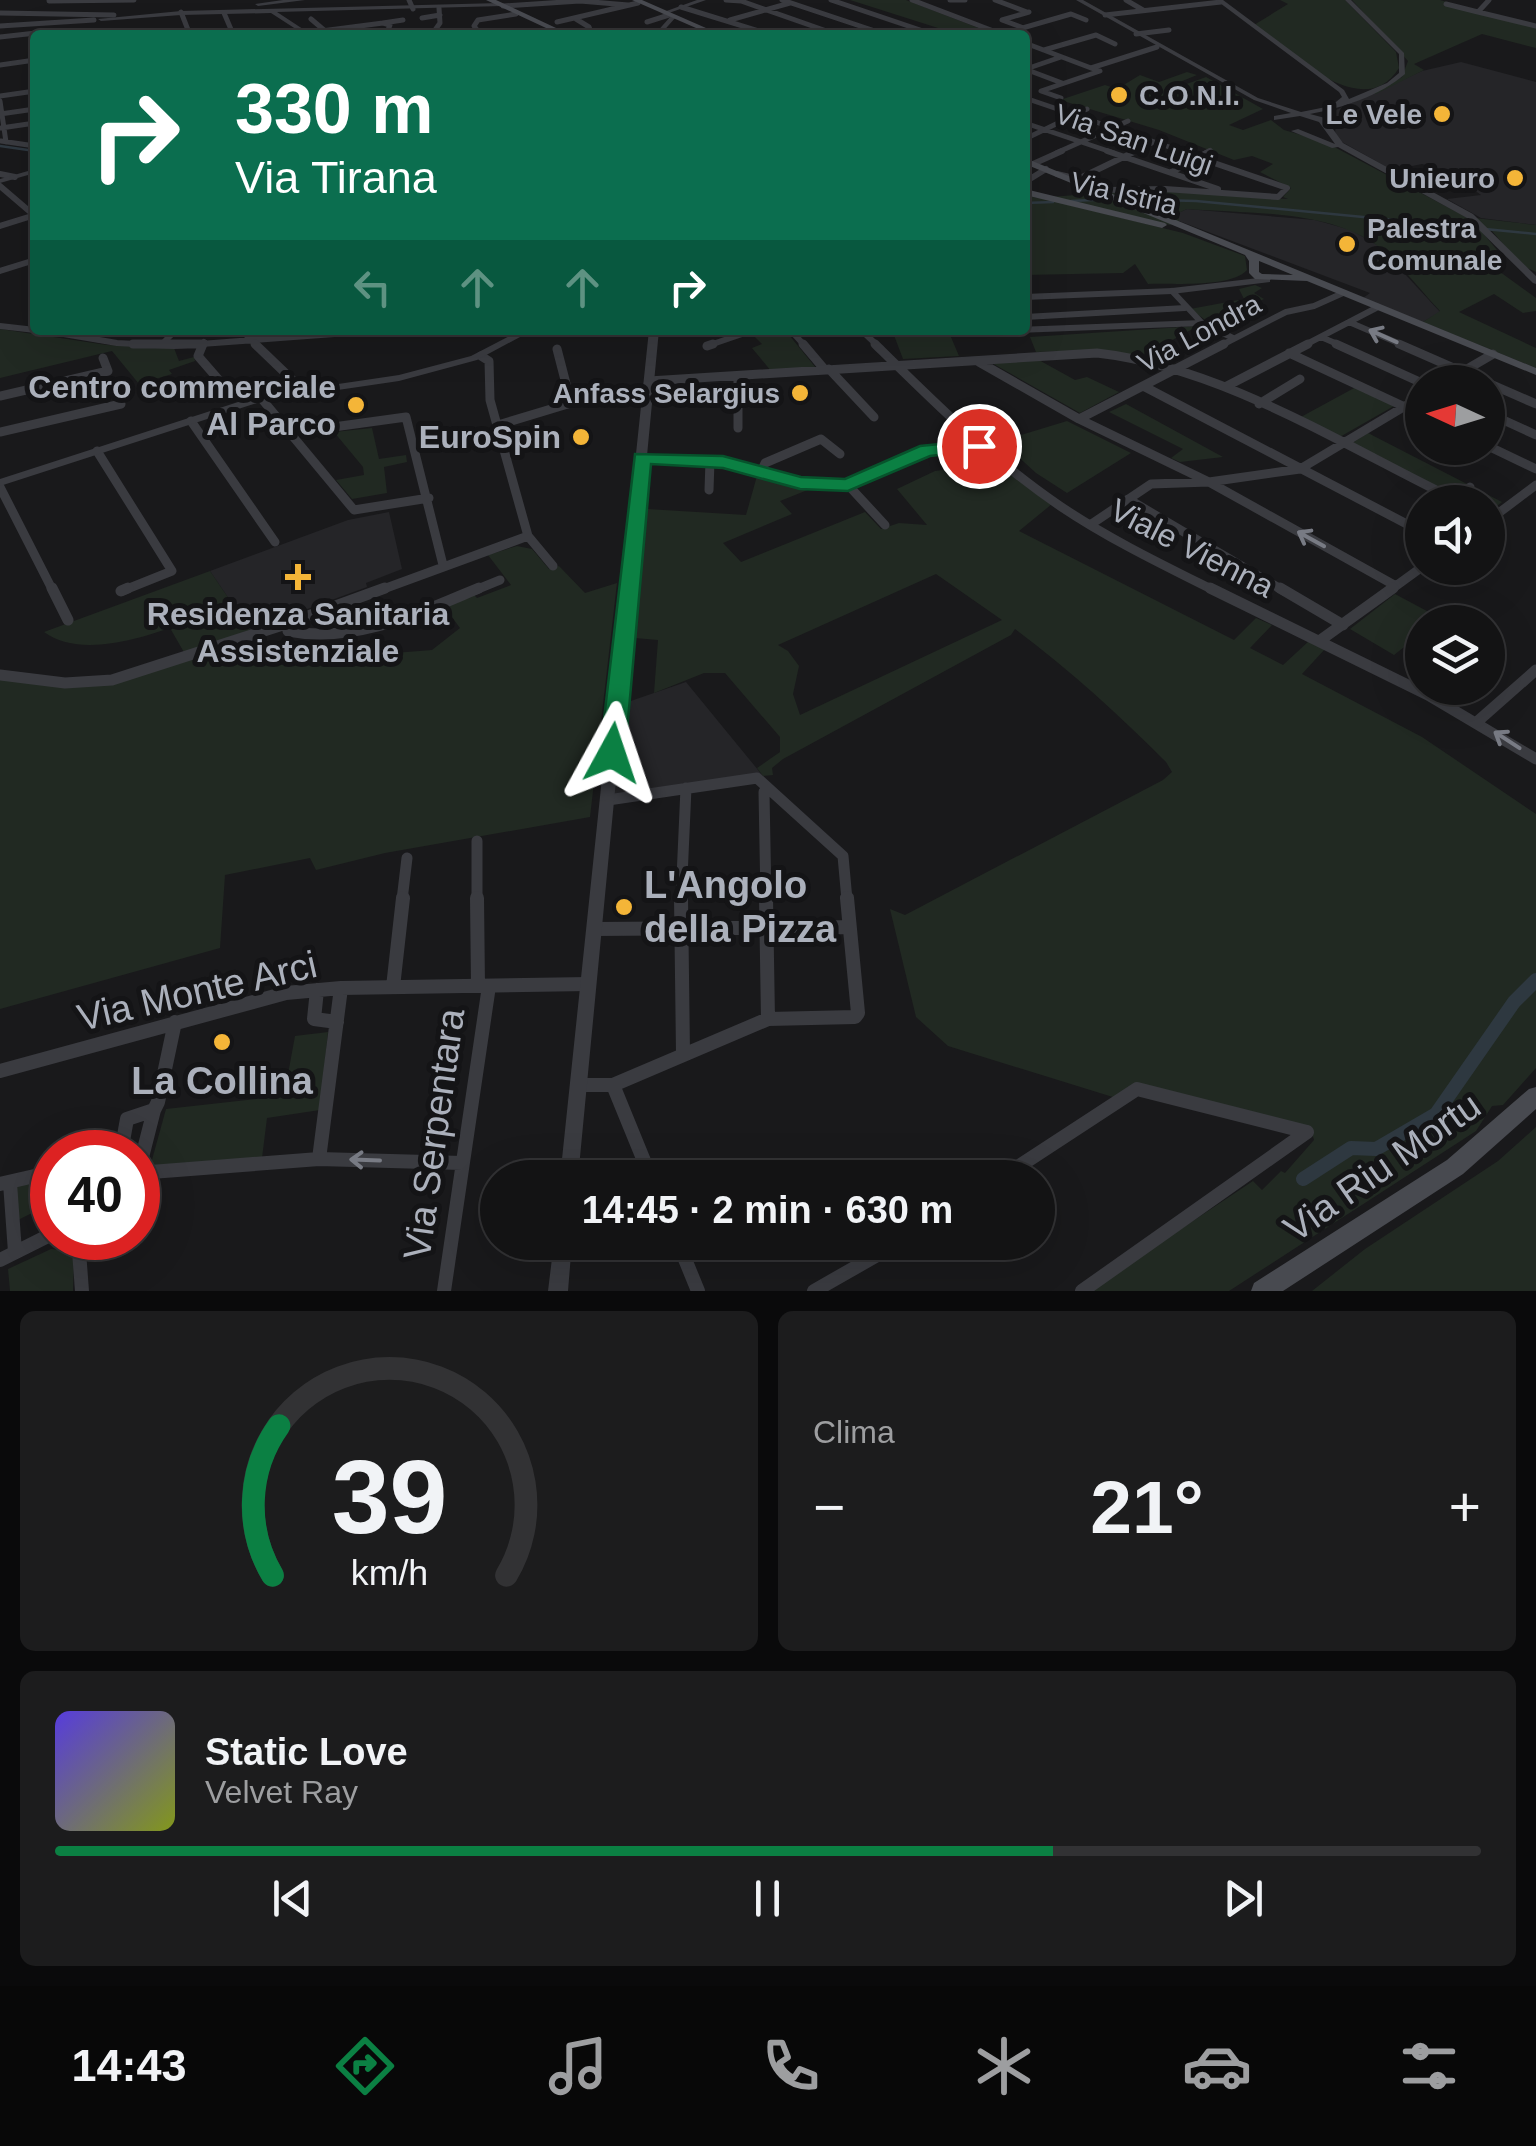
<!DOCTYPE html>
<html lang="it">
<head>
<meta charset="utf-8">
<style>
  :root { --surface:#131314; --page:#1c1c1d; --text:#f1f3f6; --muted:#9d9ea0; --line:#323234; --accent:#0b8043 }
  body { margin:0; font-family:Arial,sans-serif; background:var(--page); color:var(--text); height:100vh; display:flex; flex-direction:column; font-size:38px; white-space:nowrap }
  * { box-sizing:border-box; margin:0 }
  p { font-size:32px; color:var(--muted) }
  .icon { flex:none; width:55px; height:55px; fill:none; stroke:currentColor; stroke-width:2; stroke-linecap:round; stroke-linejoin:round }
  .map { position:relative; height:1291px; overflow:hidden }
  .panel { display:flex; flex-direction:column; gap:20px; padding:20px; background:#0a0a0b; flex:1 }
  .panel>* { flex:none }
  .top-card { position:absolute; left:30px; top:30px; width:1000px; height:305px; border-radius:10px; box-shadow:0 10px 40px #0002,0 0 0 2px var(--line); background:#0b6e4f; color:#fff; overflow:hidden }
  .needle { width:65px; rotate:274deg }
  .fabs { position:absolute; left:1405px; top:365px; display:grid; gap:20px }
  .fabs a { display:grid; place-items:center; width:100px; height:100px; border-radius:50%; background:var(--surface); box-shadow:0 10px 40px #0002,0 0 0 2px var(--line); font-size:50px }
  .speed { position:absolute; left:30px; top:1130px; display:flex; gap:20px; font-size:50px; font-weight:700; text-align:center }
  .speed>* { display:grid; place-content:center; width:130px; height:130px; border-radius:50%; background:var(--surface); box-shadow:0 10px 40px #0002,0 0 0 2px var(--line); line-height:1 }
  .speed .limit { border:15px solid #d22; background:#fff; color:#111 }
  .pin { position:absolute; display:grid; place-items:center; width:85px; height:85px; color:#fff; margin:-42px; border:5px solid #fff; border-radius:50%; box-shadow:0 2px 10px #0007 }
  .me { position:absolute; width:110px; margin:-55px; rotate:5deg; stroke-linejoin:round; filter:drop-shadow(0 0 8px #0008) }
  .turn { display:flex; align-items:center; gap:35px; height:210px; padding:0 40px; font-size:45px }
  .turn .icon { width:130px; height:130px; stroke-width:2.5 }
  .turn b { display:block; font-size:70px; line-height:85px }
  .lanes { display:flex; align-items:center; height:95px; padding:0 40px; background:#0003; justify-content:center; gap:50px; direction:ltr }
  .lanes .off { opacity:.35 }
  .big { font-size:75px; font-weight:800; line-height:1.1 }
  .panel .widget { flex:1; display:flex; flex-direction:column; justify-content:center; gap:15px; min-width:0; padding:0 35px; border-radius:15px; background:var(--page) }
  .panel .dial { align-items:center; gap:0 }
  .dial svg { height:260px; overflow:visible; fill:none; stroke:var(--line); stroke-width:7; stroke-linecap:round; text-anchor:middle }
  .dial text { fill:var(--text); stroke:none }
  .song { display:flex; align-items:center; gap:30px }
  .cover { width:120px; height:120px; border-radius:15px; background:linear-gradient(135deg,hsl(250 70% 55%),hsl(70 70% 35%)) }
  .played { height:10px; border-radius:5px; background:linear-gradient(90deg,var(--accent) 70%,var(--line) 70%) }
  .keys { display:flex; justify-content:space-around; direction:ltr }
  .heat { display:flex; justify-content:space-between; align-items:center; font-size:55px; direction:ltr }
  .panel .tiles { flex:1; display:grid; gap:20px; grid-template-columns:1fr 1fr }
  .widget:last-child { grid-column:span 2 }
  .trip { position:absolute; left:480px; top:1160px; width:575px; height:100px; border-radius:50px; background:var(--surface); box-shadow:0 10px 40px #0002,0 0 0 2px var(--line); font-weight:800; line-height:100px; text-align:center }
  .tab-bar { display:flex; height:160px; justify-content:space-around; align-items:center; background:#080808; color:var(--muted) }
  .tab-bar .icon { width:70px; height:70px }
  .tab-bar .selected { color:var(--accent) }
  .tab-bar b { font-size:45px; color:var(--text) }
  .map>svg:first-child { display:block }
  .built { fill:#252528 }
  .green { fill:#212922; fill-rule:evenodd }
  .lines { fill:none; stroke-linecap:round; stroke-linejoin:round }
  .stream { stroke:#2e3840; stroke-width:2.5 }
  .canal { stroke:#2e3840; stroke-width:14 }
  .minor-far4 { stroke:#3a3b40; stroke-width:5 }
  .minor-far3 { stroke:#3a3b40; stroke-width:6 }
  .minor-far2 { stroke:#3a3b40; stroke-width:9 }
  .minor-far1 { stroke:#3a3b40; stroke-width:11 }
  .minor { stroke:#3a3b40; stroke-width:14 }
  .tertiary { fill:#3a3b40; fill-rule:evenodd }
  .secondary { fill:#484a50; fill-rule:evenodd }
  .oneway { stroke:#787b84 }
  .route { fill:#0b8043; stroke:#07532c; stroke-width:2.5 }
  .poi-dot { fill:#f4b538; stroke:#141416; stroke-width:4 }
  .labels { text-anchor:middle; stroke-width:10; stroke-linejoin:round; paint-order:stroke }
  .far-poi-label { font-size:28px; font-weight:bold; fill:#abb0bb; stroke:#141416; text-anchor:end }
  .far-street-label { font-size:28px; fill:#abb0bb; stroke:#141416 }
  .poi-label { font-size:32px; font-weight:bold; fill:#abb0bb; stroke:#141416; text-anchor:end }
  .street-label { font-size:32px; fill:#abb0bb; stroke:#141416 }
  .near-poi-label { font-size:38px; font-weight:bold; fill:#abb0bb; stroke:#141416; text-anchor:start }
  .near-street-label { font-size:38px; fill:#abb0bb; stroke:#141416 }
</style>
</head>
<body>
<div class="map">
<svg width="1536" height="1291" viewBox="0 0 1536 1291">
  <rect width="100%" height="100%" fill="#19191b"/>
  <path class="built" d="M1461,62L1536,82V225L1481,218L1447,199L1481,195L1449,171L1422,164L1392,170L1335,138L1336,110L1422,71Z
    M1187,209L1315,220L1351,230L1379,246L1440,312L1423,322L1363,298L1370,293L1179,221L1178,213Z
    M389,512L402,569L366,583L367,587L250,630L210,571L348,520Z
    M686,682L763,776L608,800L619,705Z"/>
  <path class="green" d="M850,0H906L997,35H960Z
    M1280,0H1345L1396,52L1399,68C1363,126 1288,50 1254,25L1288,4Z
    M1352,0H1440L1536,28V48L1482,34L1414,64L1424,70L1376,94L1373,93L1402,77L1408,61Z
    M1187,72L1197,75L1175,84L1181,86L1206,77L1263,109L1229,125L1243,130L1271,120L1284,130L1325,142L1466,217L1536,225V272L1521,265L1492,231L1482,232L1497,250L1489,264L1536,298V311L1523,313L1494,294L1459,312L1536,348V368L1423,322L1440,311C1420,290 1399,261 1375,244C1323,209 1248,214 1187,209L1178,213L1179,221L1170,225L1083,205L1073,206L1183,233L1245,256L1247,270C1231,288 1173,283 1148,284L1135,264L1123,273L1025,275V195L1037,198L1140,190L1288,199L1283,197L1291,188L1260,172L1273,164L1252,156L1234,160L1159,130L1060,100L1105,85L1117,89L1140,75L1159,82Z
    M1255,285L1262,288L1254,293L1264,299L1211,324L1190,309L1244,299L1239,289Z
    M1198,326L1154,350L1166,361L1100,350L1036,352L1030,337Z
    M0,329L107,345L174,348L179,361L194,357L195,361L169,370L172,374L139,384L112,351L0,378Z
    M748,330H785L816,368L771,371L752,348L762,344Z
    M892,330H948L959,356L903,359Z
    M1037,359L1075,380L1087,377L1119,392L1080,413L990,362Z
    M1356,387L1394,406L1338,438L1299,418Z
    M1126,404L1223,457L1180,462L1171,458L1183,449L1109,412Z
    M1067,421L1131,453L1067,493L1036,473L1001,441Z
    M372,428L379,459L406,455L407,462L384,467L387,493L352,499L336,480L364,475L363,467L334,432Z
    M1368,433L1502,502L1488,513V502H1458L1459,500L1349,445Z
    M993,463L1052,504L1019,531L1234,640L1256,618L1272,625L1250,648L1283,665L1309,641L1325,649L1302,674L1422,737L1536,814V1068L1503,1105L1492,1106L1476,1131L1229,1291H1088L1253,1181L1262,1190L1281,1171L1285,1173L1314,1140L1311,1129L1137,1084L1116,1098L948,1046L916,1017L890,909L905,915L1163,780L1172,772L1166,762C1118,714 1070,670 1015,629L1011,635L783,759L772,768L773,775L763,776L757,768L780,752V737L725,673H704L654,693L658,640L635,638L647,509L746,515L757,476L810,489L780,501L792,514L723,543L741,562L865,512L881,529L899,523L927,525L897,489L935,471ZM936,574L1002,620L800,715L793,694L799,666L788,651L778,645Z
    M517,546L532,549L549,569L559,566L585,593L617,583L590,817L385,853L316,870L310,858L225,875L220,948L0,1009V679L86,686L246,640L255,664L432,650L460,628L443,605L473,594L477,598L511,585L488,555Z
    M210,571L250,630L185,654L170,628C135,640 78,657 44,632Z
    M1395,594L1440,618L1422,622V633L1394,655L1350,629Z
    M328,1032L320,1110L267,1118L262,1158L150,1167L166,1109L284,1096L295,1036Z
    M1536,1127V1291H1312L1365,1249L1498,1161Z
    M52,1175V1203L16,1221L14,1185Z
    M51,1249L69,1251L74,1257L73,1291H10L8,1269Z"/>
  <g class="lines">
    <path class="stream" d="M0,146L35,151
      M1121,199L1196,201L1477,228
      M1071,201L1113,199
      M1025,203L1053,202
      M1485,229L1536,234"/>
    <path class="canal" d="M1303,1179L1351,1148L1376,1149L1436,1114L1514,1002L1536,980"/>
    <path class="minor-far4" d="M409,0L413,9
      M726,0L741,1L838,35
      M782,0L887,35
      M831,0L935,35
      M912,0L1004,35
      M950,0H965
      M995,0L1027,12
      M1126,0L1143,10
      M49,1L134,0
      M1446,4L1478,12L1489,0
      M503,6L580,1L628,5
      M681,7L772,35
      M439,8L440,23L435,30L440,35
      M181,12L190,35
      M1478,12L1536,26
      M0,13L114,15
      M224,13L233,34
      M1105,15L1221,2
      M422,18L440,15
      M311,19L324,30
      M576,19L589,27L592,35
      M730,20L790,3
      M557,22L638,3
      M647,22L669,15
      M0,26L94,20
      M1021,27L1002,20L1029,12
      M306,33L383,23
      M1002,34L1071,14L1086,20
      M1136,34L1169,30
      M268,35L299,30
      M386,35L390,25L383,23L403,20
      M481,35L474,26L478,20L516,14
      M617,35L630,32
      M0,37L36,33
      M1025,43L1099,71
      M1044,50L1096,35L1115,44
      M0,65L35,60
      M1091,68L1157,47
      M1025,69L1062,83
      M1026,69L1061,57
      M0,96L35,91
      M1025,98L1187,153
      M1061,98L1041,91L1100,71
      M0,101L6,142
      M0,114L35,109
      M1025,123L1114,153
      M1,128L35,123
      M1025,139L1087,109
      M1,141L35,146
      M1056,153L1128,121
      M1130,153L1154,142
      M1205,153L1210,151"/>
    <path class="minor-far3" d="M1107,151L1218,189
      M1033,164L1062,151
      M1172,172L1210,151
      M0,174L15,177
      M1057,174L1078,179L1136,151
      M1078,179L1108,190L1165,189L1278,197L1287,188L1179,151
      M1025,182L1046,169
      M0,186L35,216
      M0,226L35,215
      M0,271L35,260
      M1172,291L1202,323L1233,338
      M1025,317L1185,308
      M1349,322L1405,346
      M0,326L35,330
      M40,330L117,343L174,346L388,330
      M241,330L258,346
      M861,330L878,346
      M1017,330L1202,323
      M795,335L805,346
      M1321,337L1342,346
      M161,345L172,334L168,330
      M202,346L204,342
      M707,346L742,334L739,330
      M1220,346L1286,312L1314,306L1343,293
      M1303,346L1378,307"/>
    <path class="minor-far2" d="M133,344H203
      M255,344L304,391
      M803,344L825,370
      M875,344C933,401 992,460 1060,506C1109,539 1163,565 1215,591
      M1336,344L1422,383
      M1399,344L1536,404
      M707,346L713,344
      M1289,353L1422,415
      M481,356L489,361L490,400L528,536L553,566
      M979,362L1079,419L1209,482L1396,586
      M829,369L874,417
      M738,376V428
      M649,381L1097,353C1221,367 1341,444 1452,498L1470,487
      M1445,382L1493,354
      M1145,387L1422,532
      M1225,387L1308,344
      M178,393L218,379L198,356L203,344
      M0,396L108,371L103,358
      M261,398L354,510L429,498
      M1259,404L1300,379
      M1488,413L1536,435
      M1079,419L1224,344
      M191,421L275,542
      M498,425L571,403L557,349
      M0,432L121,404
      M290,433L406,417L443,565
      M1488,446L1536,469
      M97,451L172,571L122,591
      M642,458L723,462L801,483L848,485L927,450L984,445
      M761,472L765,463L821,439L840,454
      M848,485L885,525
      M0,487L53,591
      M709,490L710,461
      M1128,499L1284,591
      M1488,521L1536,485
      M1090,525L1151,484L1209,482L1300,469L1422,396
      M378,591L528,536
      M473,591L500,580
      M1389,591L1422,567"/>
    <path class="minor-far1" d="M52,588L68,620
      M385,588L289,623L288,631C355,644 419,613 479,588
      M1210,588L1428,695L1536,759
      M1280,588L1343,625
      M121,591L128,588
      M1322,639L1393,588
      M0,675L65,683L112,680L289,623
      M1478,721L1536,670
      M608,800L757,778L843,856L847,900
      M477,841V900
      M402,900L407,858
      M681,900L686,788
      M766,900L764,792L768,788"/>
    <path class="minor" d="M477,898L478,986
      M681,898L683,1053
      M766,898L768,1019
      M595,929L849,927
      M393,987L403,898
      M317,990L314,1019L337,1022
      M0,1071L286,993L341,988L589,984
      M580,1085H613L768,1019L855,1017L858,1013L847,898
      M613,1085L651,1178
      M121,1152L127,1119L154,1110L158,1102L175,1022
      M319,1159L341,988
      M138,1173L319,1159L462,1163
      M138,1173L154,1110
      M1001,1178L1137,1089L1307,1132
      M10,1183L15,1252
      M0,1184L52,1172
      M78,1238L82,1291
      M678,1242L698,1291
      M0,1260L52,1234
      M444,1291L489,986
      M814,1291L900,1242
      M1082,1291L1307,1132"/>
    <path class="tertiary" d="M283,0H305L258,6L255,4Z
      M697,0H706L666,14L661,13Z
      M1076,0H1083L1258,98L1301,112L1331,106L1342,97L1339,92L1216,0H1223L1344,90L1349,99L1387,83L1399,73V54L1345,0H1351L1404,53L1405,74C1380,96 1342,108 1310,114L1325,118L1343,143L1473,214L1536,276V284L1533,283L1467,218L1338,147L1332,148L1291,131L1298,129L1335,144L1319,122L1300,116L1274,120V116L1291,113L1254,100Z
      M500,3L502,6L277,12L312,35H305L271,13L181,15L101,21L98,19L181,11Z
      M671,16L676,17L660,35H654Z
      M35,169V173L0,183V179Z
      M1267,277L1270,278V282L1172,294L1025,300V294L1172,288Z
      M521,330H533L477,360L399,381L263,401L0,486V479L257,396L399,375L471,356Z
      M649,330H659L578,1178H560Z
      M554,1242H572L568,1291H548Z"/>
    <path class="secondary" d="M486,0H496L571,35H561Z
      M632,0H642L722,35H712Z
      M1025,158L1536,368V375L1307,281L1255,279L1249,273V261L1245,255L1025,164ZM1259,261L1293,275L1262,274L1259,272Z
      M1025,189L1165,223L1167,225L1162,228L1025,195Z
      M1536,1087V1109L1463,1174L1283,1291H1251L1254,1283L1447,1160L1529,1089Z"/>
  </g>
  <defs><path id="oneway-shaft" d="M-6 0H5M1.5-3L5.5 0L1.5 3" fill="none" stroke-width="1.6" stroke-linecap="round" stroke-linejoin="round" transform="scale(2.5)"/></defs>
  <g class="oneway">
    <use href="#oneway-shaft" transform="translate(1383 336) rotate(-156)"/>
    <use href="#oneway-shaft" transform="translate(1311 539) rotate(-151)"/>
    <use href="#oneway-shaft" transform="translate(1507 740) rotate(-147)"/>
    <use href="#oneway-shaft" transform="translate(365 1160) rotate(-178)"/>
  </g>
  <path class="route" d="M979,440L985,442V450L930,456L848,491L800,489L723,468L651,464L625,753L621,759H603L600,753L635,454L723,456L801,477L845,479L920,446Z"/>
  <g class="poi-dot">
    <circle cx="1119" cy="95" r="10"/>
    <circle cx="1442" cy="114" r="10"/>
    <circle cx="1515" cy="178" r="10"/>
    <circle cx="1347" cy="244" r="10"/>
    <circle cx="800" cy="393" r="10"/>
    <circle cx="356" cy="405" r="10"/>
    <circle cx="581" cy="437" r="10"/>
    <path d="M293 562h10v10h10v10h-10v10h-10v-10h-10v-10h10z"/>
    <circle cx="624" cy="907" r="10"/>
    <circle cx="222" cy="1042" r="10"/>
  </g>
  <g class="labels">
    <g class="far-poi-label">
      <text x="1139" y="105" text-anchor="start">C.O.N.I.</text>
      <text x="1422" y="124">Le Vele</text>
      <text x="1495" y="188">Unieuro</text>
      <text x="1367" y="238" text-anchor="start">Palestra<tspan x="1367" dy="32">Comunale</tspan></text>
      <text x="780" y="403">Anfass Selargius</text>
    </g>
    <g class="far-street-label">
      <text transform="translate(1134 139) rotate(19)" y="10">Via San Luigi</text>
      <text transform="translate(1124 193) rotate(13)" y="10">Via Istria</text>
      <text transform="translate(1199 333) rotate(-28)" y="10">Via Londra</text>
    </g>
    <g class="poi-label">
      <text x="336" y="398">Centro commerciale<tspan x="336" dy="37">Al Parco</tspan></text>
      <text x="561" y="448">EuroSpin</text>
      <text x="298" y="625" text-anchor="middle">Residenza Sanitaria<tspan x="298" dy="37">Assistenziale</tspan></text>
    </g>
    <g class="street-label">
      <text transform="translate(1192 548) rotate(27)" y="11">Viale Vienna</text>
    </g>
    <g class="near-poi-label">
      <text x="644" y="898">L'Angolo<tspan x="644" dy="44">della Pizza</tspan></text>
      <text x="222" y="1094" text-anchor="middle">La Collina</text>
    </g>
    <g class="near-street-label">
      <text transform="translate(197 991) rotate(-13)" y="13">Via Monte Arci</text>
      <text transform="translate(434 1134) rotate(-82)" y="13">Via Serpentara</text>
      <text transform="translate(1382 1167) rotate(-35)" y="13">Via Riu Mortu</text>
    </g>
  </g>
</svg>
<div class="fabs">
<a><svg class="needle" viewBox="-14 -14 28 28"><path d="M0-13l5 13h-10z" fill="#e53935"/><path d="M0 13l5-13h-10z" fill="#9d9ea0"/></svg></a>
<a><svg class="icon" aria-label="sound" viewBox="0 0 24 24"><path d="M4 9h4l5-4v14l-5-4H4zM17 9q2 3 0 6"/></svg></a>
<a><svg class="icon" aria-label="layers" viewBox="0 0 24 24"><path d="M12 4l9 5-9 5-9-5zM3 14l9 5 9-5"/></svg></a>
</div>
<div class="speed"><div class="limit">40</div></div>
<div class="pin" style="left:979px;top:446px;background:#d93025"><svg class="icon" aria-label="arrive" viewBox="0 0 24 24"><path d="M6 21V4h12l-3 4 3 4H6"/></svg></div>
<svg class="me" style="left:612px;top:753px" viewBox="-20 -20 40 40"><path d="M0-17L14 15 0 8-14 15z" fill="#0b8043" stroke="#fff" stroke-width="4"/></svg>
<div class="trip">14:45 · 2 min · 630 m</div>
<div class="top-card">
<div class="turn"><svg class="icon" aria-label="right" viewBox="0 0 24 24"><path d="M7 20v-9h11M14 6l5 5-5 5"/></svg><div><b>330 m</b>Via Tirana</div></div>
<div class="lanes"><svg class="icon off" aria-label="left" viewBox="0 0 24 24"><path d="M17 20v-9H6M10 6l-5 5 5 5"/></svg><svg class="icon off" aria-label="ahead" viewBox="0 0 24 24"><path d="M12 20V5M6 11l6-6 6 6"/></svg><svg class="icon off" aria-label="ahead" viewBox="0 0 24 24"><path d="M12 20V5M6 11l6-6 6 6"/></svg><svg class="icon" aria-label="right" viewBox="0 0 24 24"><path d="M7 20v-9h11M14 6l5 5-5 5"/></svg></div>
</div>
</div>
<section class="panel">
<div class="tiles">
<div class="widget dial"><svg viewBox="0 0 100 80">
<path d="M14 69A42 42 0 1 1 86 69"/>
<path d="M14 69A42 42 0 0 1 16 23" stroke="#0b8043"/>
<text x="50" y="56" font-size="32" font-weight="700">39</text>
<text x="50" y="72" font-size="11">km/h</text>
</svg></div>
<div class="widget"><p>Clima</p>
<div class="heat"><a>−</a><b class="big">21°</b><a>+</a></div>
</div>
<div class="widget">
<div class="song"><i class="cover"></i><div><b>Static Love</b><p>Velvet Ray</p></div></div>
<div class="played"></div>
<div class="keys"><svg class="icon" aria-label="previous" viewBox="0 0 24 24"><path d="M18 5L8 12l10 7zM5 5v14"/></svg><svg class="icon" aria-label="pause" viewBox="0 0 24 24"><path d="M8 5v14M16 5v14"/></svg><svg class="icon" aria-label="next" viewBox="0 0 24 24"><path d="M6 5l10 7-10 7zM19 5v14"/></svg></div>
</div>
</div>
</section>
<nav class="tab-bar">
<b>14:43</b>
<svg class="icon selected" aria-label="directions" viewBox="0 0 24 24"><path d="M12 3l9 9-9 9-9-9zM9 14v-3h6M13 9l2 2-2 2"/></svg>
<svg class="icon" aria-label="music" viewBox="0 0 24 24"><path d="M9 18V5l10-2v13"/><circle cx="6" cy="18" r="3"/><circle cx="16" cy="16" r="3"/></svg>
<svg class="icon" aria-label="phone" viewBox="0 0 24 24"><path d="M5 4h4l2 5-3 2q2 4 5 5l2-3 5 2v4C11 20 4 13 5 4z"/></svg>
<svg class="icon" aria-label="climate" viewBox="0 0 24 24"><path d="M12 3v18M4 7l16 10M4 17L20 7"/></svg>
<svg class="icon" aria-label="car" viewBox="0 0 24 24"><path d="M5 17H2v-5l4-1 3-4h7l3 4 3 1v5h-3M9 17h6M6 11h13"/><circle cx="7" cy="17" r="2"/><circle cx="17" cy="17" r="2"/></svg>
<svg class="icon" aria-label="filters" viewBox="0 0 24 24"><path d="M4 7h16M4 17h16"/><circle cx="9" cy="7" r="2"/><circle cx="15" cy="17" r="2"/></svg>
</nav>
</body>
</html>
